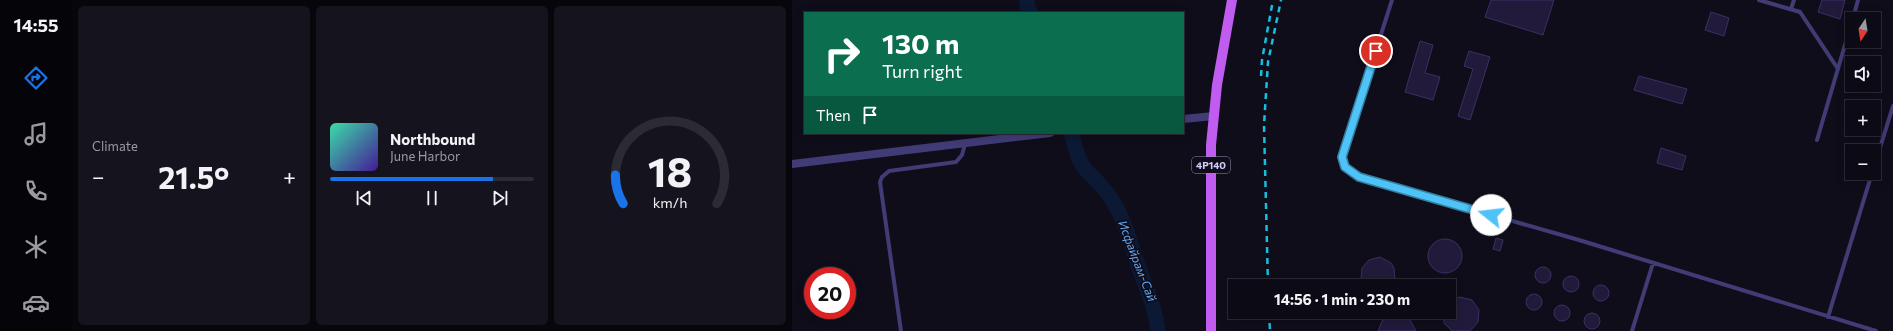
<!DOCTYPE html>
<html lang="en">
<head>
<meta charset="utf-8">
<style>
  :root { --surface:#0c0a14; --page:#15131d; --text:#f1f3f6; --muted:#9a9aa0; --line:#2c2b34; --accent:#1a73e8 }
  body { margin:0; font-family:Commissioner,sans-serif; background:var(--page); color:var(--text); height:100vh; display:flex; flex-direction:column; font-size:15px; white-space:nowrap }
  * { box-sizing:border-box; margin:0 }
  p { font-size:13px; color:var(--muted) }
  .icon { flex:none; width:22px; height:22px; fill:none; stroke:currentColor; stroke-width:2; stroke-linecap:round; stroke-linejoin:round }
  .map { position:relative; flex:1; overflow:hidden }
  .details { display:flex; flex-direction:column; gap:6px; padding:6px; background:#07060b; width:720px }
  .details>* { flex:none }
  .guide { position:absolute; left:12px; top:12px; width:380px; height:122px; border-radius:0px; box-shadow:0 2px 10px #0003,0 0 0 1px var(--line); background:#0b6e4f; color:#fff; overflow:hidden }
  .needle { width:26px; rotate:192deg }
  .fabs { position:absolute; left:1053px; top:12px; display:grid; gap:8px }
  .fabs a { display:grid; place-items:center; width:36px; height:36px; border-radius:0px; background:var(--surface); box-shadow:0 2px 10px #0003,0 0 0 1px var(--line); font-size:20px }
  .speed { position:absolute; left:12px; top:267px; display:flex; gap:8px; font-size:20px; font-weight:700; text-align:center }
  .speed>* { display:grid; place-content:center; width:52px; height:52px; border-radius:50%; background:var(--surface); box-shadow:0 2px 10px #0003,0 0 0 1px var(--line); line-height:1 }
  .speed .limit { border:6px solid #d22; background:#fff; color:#111 }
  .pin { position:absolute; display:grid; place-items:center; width:34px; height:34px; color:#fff; margin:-17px; border:2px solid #fff; border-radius:50%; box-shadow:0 1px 4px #0007 }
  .me { position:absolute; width:44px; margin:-22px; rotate:286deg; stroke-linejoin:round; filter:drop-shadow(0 0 3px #0008) }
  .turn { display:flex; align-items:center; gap:14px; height:84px; padding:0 12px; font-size:18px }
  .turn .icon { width:52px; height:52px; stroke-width:2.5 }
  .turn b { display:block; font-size:28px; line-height:34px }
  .then { display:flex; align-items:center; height:38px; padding:0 12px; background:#0003; gap:8px; font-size:15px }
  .big { font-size:30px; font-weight:700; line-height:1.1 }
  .details .card { flex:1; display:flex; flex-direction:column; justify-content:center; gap:6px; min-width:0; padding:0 14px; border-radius:6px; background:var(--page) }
  .details .dial { align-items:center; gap:0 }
  .dial svg { height:104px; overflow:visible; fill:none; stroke:var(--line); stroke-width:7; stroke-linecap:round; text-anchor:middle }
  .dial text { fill:var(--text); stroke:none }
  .song { display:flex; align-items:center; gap:12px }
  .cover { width:48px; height:48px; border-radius:6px; background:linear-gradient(135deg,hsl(160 70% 55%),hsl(260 70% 35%)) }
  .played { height:4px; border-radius:2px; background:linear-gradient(90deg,var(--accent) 80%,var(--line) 80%) }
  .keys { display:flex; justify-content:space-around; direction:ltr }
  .heat { display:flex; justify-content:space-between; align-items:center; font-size:22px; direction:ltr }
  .details .tiles { flex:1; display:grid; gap:6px; grid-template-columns:repeat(3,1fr) }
  .trip { position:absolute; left:436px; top:279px; width:228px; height:40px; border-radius:0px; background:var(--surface); box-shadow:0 2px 10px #0003,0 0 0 1px var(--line); font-weight:700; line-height:40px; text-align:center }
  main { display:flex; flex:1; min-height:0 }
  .menu { display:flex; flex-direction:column; width:72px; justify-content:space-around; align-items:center; background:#050408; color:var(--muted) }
  .menu .icon { width:28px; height:28px }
  .menu .active { color:var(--accent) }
  .menu b { font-size:18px; color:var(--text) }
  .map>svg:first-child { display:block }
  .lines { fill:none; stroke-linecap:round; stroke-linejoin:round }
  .river { stroke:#0c1934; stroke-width:15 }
  .building { fill:#221a3a; stroke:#3c2f64 }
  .lane { stroke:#413c76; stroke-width:4 }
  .street { stroke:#413c76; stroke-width:8 }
  .primary { stroke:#c05df0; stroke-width:10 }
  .rail { stroke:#15bfdd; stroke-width:2.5; stroke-dasharray:6 5; stroke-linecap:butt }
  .route-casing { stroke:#337fa1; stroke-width:10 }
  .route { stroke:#4fc3f7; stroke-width:7 }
  .labels { text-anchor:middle; stroke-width:4; stroke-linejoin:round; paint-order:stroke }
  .shield { fill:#100d1b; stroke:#9892b7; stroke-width:1 }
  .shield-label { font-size:10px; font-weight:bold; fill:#d3cbfa }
  .water-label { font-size:12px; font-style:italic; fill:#63a8f0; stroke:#100d1b }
</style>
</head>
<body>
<main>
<nav class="menu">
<b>14:55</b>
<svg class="icon active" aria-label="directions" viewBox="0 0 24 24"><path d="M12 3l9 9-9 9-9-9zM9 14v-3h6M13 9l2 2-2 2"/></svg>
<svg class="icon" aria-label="music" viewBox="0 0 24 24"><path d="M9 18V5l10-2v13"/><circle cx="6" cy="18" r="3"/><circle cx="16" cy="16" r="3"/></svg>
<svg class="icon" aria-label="phone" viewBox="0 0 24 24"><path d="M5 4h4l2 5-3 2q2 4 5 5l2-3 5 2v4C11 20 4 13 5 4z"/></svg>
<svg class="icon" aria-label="climate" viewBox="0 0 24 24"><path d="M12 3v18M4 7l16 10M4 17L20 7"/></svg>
<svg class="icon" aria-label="car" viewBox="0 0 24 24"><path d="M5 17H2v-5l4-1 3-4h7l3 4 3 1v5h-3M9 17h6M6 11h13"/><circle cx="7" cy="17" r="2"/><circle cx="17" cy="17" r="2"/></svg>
</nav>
<section class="details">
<div class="tiles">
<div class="card"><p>Climate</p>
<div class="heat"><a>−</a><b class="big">21.5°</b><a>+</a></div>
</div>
<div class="card">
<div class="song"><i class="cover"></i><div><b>Northbound</b><p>June Harbor</p></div></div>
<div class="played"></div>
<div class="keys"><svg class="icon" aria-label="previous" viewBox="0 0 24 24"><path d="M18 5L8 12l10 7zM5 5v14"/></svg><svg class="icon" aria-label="pause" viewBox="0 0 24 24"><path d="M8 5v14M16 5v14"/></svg><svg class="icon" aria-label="next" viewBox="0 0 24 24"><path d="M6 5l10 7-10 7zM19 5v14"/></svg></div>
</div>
<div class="card dial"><svg viewBox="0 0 100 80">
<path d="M14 69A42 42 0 1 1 86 69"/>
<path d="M14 69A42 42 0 0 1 8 47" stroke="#1a73e8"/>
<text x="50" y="56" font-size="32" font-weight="700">18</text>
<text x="50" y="72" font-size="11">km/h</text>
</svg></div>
</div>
</section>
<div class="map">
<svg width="1101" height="331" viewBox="0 0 1101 331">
  <rect width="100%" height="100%" fill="#100d1b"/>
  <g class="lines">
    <path class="river" d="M235,0V7L239,13
      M279,133C283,145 285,160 294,170C302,179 311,186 318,197C331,215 336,235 343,256C351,282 363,303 366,331"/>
  </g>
  <path class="building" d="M699,0H762L751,35L693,17Z
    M1030,0H1053L1048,19L1026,12Z
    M919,12L937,18L932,36L913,30Z
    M628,41L641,45L633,73L648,77L641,100L613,92Z
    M677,51L698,57L678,120L666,116L681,69L672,66Z
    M847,76L895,89L890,104L842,90Z
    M869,148L894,156L890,170L865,163Z
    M704,238L711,240L708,251L701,249Z
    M636 256a17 17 0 1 1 34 0a17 17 0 1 1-34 0Z
    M588,257L599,263L602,268L603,279L600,286H573L569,279L570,268L577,260Z
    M743 275a8 8 0 1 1 16 0a8 8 0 1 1-16 0Z
    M771 284a8 8 0 1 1 16 0a8 8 0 1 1-16 0Z
    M801 293a8 8 0 1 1 16 0a8 8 0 1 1-16 0Z
    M734 302a8 8 0 1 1 16 0a8 8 0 1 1-16 0Z
    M668,297L680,300L687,310L686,322L678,331H660L652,323L651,312H657V301Z
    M762 313a8 8 0 1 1 16 0a8 8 0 1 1-16 0Z
    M792 321a8 8 0 1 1 16 0a8 8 0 1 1-16 0Z
    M601,315H608L618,320L624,331H586L590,321Z"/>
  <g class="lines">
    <path class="lane" d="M600,0L550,157L553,167L567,177L787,240L1084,331
      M967,0L1008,12L1046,69
      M999,9L1002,0
      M1061,19L1066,0
      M1025,140L1060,21
      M1082,167L1101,106
      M1036,317L1080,173
      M109,331L88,182L90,177L97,171L164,162L170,155L173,144
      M840,331L861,263"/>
    <path class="street" d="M391,119L422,116
      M0,164L258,133"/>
    <path class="primary" d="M419,331V145L425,85L440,0"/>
    <path class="rail" d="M469,76L470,60L481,0
      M476,286L472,125L476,62L489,0
      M477,312L478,331"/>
  </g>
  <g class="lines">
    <g class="route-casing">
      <path id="route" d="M584,51L550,157L553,167L567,177L699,215"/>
    </g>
    <use href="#route" class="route"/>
  </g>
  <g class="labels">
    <rect class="shield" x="400" y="157" width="38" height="16" rx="3"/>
    <g class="shield-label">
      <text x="419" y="169">4P140</text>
    </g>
    <g class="water-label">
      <text transform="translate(345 261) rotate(69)" y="4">Исфайрам-Сай</text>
    </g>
  </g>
</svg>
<div class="fabs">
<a><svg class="needle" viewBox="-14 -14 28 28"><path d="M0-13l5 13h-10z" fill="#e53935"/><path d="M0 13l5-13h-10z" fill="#9a9aa0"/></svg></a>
<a><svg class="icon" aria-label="sound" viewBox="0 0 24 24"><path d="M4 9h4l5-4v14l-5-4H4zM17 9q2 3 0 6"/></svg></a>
<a>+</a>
<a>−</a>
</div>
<div class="speed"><div class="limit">20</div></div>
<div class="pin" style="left:584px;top:51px;background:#d93025"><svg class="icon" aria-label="arrive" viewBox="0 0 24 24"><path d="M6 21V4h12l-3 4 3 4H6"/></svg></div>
<svg class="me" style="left:699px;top:215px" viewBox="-20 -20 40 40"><circle r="19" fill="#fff"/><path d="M0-13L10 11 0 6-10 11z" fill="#4fc3f7"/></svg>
<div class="trip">14:56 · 1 min · 230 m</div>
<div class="guide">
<div class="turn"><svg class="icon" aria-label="right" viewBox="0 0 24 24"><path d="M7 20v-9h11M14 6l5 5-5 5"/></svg><div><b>130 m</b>Turn right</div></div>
<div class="then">Then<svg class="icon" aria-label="arrive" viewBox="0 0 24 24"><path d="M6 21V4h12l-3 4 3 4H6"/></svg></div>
</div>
</div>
</main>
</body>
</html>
